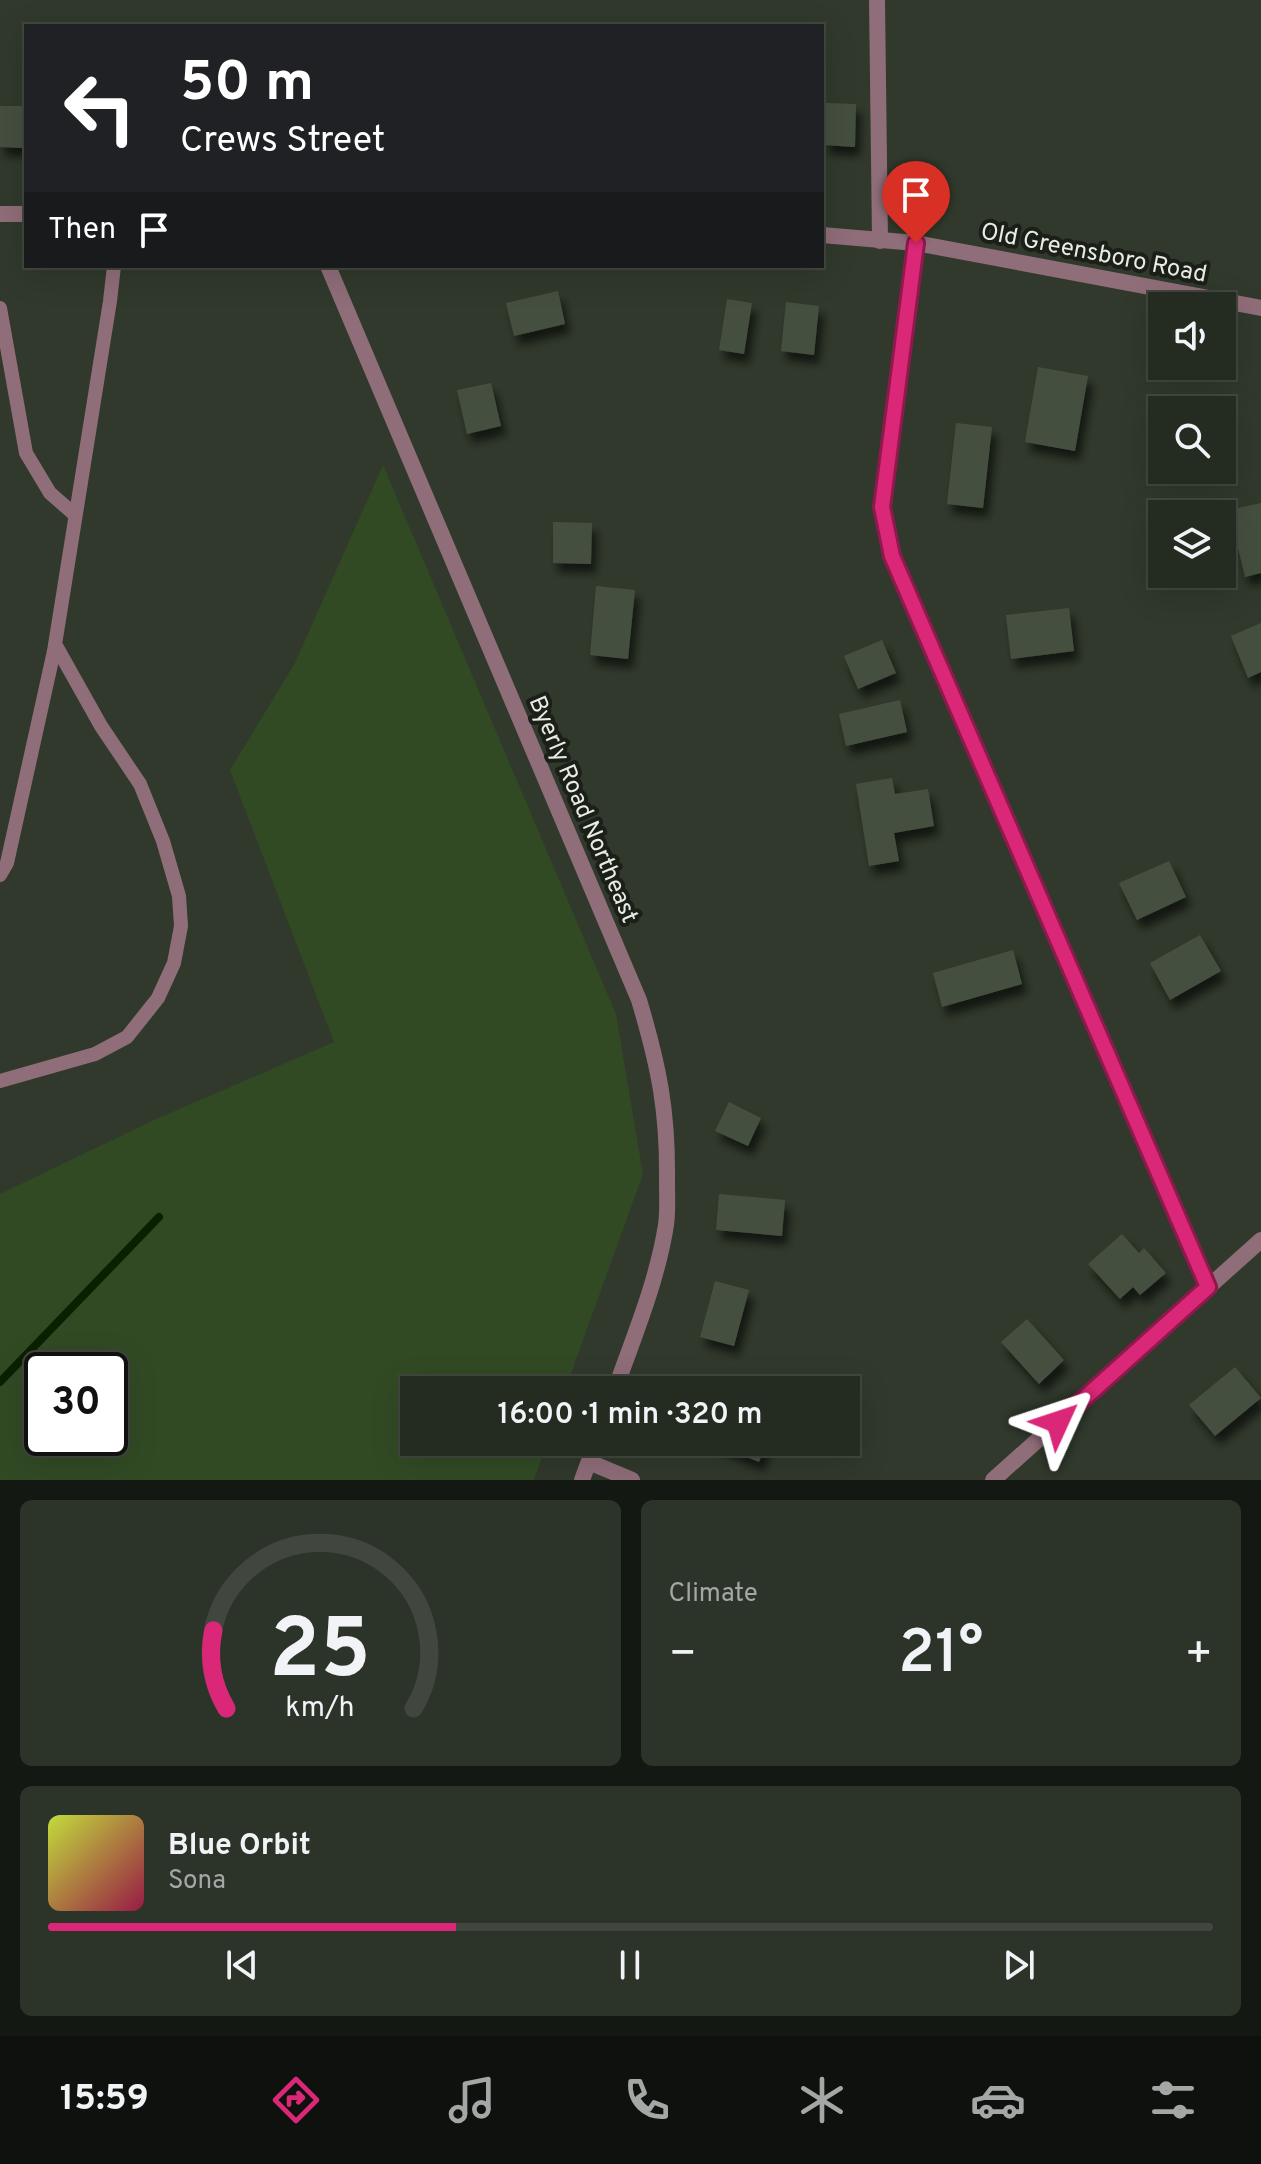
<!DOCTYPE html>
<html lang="en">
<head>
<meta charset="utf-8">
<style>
  :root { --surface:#242b20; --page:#2c3329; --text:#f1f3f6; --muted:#a3a7a5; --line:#41473e; --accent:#db2777 }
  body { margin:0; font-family:Overpass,sans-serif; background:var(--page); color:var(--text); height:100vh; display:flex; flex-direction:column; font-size:30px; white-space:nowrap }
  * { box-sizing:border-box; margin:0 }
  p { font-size:26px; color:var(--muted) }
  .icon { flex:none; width:44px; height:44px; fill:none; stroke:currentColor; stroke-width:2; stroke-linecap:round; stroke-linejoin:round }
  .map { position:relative; height:1480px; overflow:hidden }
  .side { display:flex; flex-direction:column; gap:20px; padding:20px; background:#141812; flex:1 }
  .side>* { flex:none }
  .guide { position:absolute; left:24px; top:24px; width:800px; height:244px; border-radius:0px; box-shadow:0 8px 32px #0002,0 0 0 2px var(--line); background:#202124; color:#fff; overflow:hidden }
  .tools { position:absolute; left:1148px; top:292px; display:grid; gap:16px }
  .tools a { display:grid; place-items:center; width:88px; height:88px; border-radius:0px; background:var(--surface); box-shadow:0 8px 32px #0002,0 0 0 2px var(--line); font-size:40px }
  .speed { position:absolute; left:24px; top:1352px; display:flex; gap:16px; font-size:40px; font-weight:700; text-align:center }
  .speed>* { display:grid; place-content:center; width:104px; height:104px; border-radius:50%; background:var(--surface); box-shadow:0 8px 32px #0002,0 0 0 2px var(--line); line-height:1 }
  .speed .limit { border:4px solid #111; border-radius:12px; background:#fff; color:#111 }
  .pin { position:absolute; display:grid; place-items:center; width:68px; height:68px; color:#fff; margin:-82px -34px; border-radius:50% 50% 50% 0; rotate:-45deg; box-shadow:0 0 8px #0007 }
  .pin .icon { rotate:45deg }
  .me { position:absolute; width:88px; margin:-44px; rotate:48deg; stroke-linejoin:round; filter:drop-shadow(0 0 6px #0008) }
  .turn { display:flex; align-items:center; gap:28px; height:168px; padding:0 24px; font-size:36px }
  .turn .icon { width:104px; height:104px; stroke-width:2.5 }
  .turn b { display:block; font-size:56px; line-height:68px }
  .then { display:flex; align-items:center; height:76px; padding:0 24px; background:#0003; gap:16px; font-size:30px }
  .big { font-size:60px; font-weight:600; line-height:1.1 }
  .side .tile { flex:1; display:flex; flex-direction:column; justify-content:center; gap:12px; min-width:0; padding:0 28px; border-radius:12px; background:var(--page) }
  .side .dial { align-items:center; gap:0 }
  .dial svg { height:208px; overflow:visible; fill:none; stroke:var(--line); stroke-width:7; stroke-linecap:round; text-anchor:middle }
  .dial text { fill:var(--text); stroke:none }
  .song { display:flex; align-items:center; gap:24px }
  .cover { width:96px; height:96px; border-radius:12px; background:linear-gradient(135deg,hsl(70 70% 55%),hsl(340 70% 35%)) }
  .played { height:8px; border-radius:4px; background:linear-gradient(90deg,var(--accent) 35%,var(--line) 35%) }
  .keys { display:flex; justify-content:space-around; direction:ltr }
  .heat { display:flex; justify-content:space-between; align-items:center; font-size:44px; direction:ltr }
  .side .tiles { flex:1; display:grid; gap:20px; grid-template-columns:1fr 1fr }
  .tile:last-child { grid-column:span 2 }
  .trip { position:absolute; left:400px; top:1376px; width:460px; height:80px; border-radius:0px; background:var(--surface); box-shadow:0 8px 32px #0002,0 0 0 2px var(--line); font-weight:600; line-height:80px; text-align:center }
  .tabs { display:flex; height:128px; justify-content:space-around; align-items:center; background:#0e110d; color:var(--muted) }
  .tabs .icon { width:56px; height:56px }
  .tabs .selected { color:var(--accent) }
  .tabs b { font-size:36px; color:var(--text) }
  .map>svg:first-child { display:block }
  .green { fill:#314a24; fill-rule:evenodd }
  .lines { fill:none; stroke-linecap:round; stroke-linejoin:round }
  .stream { stroke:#0b2001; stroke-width:8 }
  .building { fill:#455040; filter:url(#shadow) }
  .service { stroke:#8f6d79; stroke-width:14 }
  .minor { stroke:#8f6d79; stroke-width:16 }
  .tertiary { stroke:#8f6d79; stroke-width:16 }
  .route-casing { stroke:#8e194d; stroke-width:20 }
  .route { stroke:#db2777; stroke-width:14 }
  .labels { text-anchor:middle; stroke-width:8; stroke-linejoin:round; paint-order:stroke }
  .street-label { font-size:24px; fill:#e7ede4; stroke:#1b1f18 }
</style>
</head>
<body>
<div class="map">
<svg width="1261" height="1480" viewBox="0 0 1261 1480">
  <defs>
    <filter id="shadow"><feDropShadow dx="5" dy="9" stdDeviation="4" flood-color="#0009"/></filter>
  </defs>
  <rect width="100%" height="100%" fill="#30392b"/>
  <path class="green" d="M383,465L616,1014L643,1174L565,1390H414V1442H547L534,1480H0V1194L154,1120L334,1042L230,770L295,663ZM42,1370H110V1438H42Z"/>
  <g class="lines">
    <path class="stream" d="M0,1382L159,1217"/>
  </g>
  <path class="building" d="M826,103L856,104L855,147L824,145Z
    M0,106H23V148L0,147Z
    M558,291L565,324L514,336L506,303Z
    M727,299L752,303L744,354L719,350Z
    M786,302L819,306L814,355L781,351Z
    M1038,367L1088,376L1075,451L1025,442Z
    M491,383L501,426L467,434L457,390Z
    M956,423L992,427L983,508L947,504Z
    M1261,503V573L1245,577L1229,510Z
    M553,522L592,523L591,564L553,563Z
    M596,586L635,590L628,659L590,655Z
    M1069,608L1074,651L1011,659L1006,615Z
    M1261,623V672L1248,678L1231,636Z
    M882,640L896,673L858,689L844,656Z
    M900,700L907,732L846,746L839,714Z
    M892,778L895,794L928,789L934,826L894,833L899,861L869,866L856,784Z
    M1169,861L1186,897L1137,920L1119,883Z
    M1200,935L1221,971L1170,1000L1150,963Z
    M1013,950L1022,984L942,1007L933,973Z
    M729,1102L761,1118L748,1146L715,1131Z
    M719,1194L785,1200L782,1236L716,1230Z
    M1122,1234L1139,1253L1144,1248L1166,1273L1140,1295L1133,1287L1120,1299L1088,1264Z
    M715,1281L749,1290L734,1346L700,1337Z
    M1027,1319L1064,1360L1039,1384L1001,1342Z
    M1235,1367L1261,1398L1215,1436L1189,1405Z
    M710,1442H767L759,1462Z"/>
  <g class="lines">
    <path class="service" d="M0,308L26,453L50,493L74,514
      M0,875L7,863L54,651L110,301L114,266
      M0,1081L95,1054L127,1037L158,998L174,963L181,926L179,896L163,841L140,784L101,726L55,644"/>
    <path class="minor" d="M877,0L880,241
      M916,243L882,507L892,556L1208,1287
      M328,266L639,1000C659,1067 668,1111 667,1182C667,1196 668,1211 666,1225C657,1282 634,1336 615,1390
      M589,1462L632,1480
      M582,1480L596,1442
      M993,1480L1261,1240"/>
    <path class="tertiary" d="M0,214H26
      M822,235L916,243L1261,308"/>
  </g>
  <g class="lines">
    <g class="route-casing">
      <path id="route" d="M916,243L882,507L892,556L1208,1287L1058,1422"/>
    </g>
    <use href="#route" class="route"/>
  </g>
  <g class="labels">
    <g class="street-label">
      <text transform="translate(1094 252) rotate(11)" y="8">Old Greensboro Road</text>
      <text transform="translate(584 809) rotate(67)" y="8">Byerly Road Northeast</text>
    </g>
  </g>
</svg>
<div class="tools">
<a><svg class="icon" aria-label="sound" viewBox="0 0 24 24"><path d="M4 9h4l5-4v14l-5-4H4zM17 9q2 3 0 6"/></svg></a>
<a><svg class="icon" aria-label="search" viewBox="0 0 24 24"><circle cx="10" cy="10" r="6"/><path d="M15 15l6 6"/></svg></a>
<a><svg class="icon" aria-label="layers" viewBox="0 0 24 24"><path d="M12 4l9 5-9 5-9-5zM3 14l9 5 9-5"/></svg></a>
</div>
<div class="speed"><div class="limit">30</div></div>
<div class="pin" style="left:916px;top:243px;background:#d93025"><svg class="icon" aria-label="arrive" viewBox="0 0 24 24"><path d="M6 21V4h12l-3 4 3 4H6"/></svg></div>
<svg class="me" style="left:1058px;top:1422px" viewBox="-20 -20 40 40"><path d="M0-17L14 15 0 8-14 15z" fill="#db2777" stroke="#fff" stroke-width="4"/></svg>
<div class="trip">16:00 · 1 min · 320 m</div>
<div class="guide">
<div class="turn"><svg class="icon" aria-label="left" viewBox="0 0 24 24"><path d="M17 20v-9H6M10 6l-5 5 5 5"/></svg><div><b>50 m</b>Crews Street</div></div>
<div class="then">Then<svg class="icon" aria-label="arrive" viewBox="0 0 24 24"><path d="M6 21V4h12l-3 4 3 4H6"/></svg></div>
</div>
</div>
<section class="side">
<div class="tiles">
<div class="tile dial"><svg viewBox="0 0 100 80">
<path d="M14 69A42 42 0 1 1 86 69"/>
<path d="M14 69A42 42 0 0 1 9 39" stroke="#db2777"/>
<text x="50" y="56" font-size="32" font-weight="700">25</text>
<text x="50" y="72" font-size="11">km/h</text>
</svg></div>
<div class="tile"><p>Climate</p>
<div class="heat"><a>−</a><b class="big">21°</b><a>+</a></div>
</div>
<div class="tile">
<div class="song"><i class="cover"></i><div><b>Blue Orbit</b><p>Sona</p></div></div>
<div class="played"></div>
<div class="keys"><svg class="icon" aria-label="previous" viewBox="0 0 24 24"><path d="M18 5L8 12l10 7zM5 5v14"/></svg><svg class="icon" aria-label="pause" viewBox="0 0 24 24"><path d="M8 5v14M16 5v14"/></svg><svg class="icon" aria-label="next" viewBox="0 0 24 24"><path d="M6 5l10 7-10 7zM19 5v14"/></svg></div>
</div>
</div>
</section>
<nav class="tabs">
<b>15:59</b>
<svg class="icon selected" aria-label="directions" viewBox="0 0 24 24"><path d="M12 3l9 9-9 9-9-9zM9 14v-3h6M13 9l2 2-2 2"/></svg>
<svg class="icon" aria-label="music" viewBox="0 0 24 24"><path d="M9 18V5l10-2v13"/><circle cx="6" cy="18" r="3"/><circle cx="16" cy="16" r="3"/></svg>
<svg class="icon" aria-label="phone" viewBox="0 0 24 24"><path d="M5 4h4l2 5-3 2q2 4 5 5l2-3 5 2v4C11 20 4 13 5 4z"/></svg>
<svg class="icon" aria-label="climate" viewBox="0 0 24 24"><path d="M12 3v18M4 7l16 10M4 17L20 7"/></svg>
<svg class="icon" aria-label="car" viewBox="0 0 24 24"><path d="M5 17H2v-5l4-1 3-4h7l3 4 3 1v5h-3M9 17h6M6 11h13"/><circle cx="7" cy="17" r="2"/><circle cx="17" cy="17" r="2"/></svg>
<svg class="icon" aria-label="filters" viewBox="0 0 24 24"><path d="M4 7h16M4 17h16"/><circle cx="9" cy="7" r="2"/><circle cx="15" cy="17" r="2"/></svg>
</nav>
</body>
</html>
